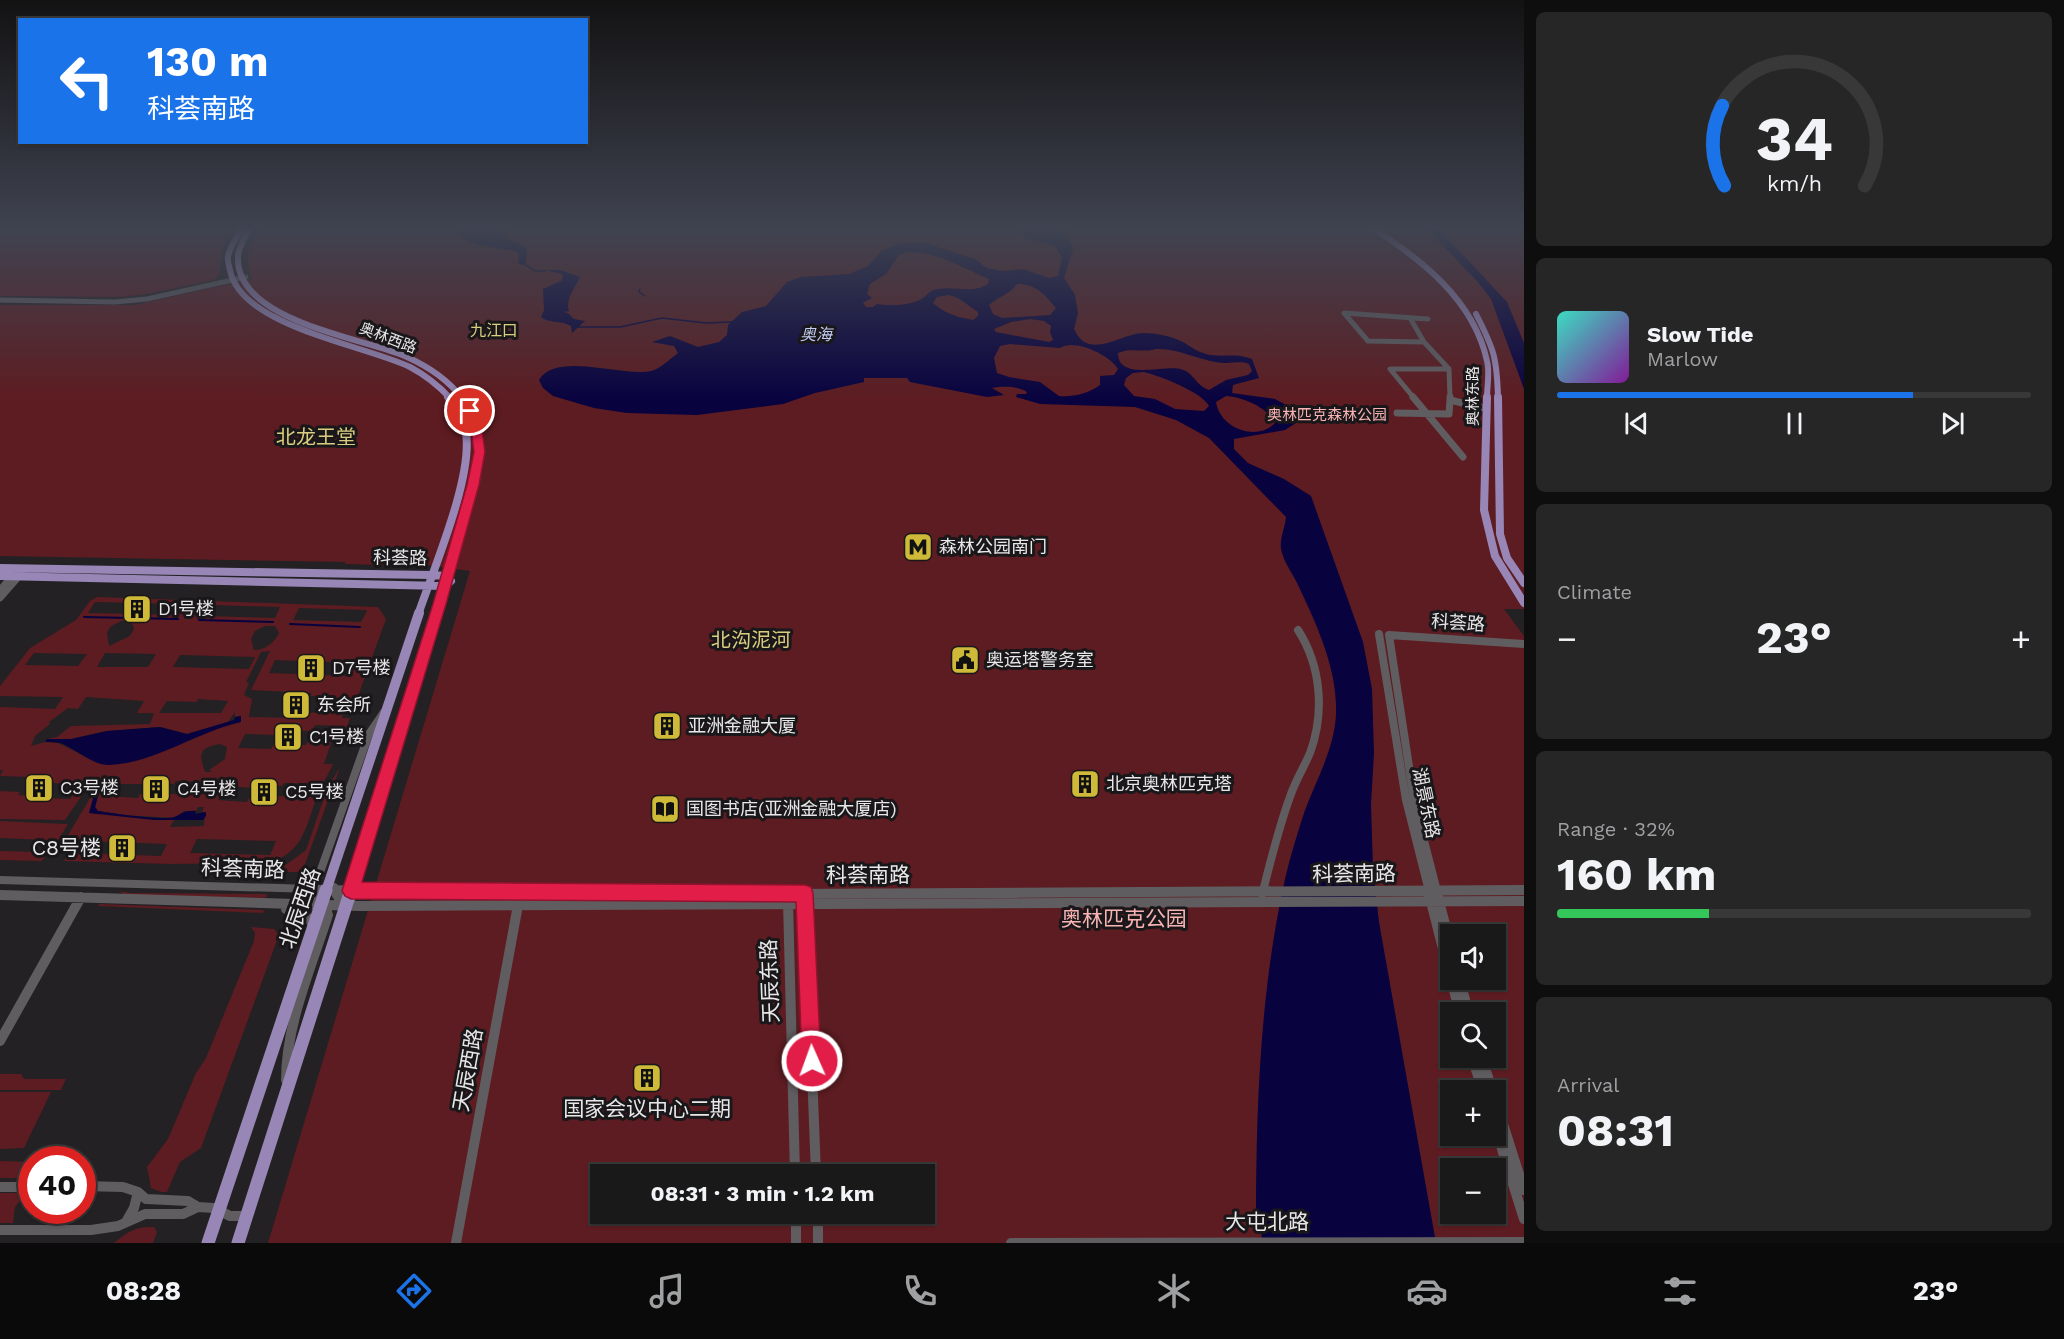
<!DOCTYPE html>
<html lang="en">
<head>
<meta charset="utf-8">
<style>
  :root { --surface:#1a191a; --page:#272627; --text:#f1f3f6; --muted:#9fa0a2; --line:#383839; --accent:#1a73e8 }
  body { margin:0; font-family:"Work Sans","Noto Sans SC",sans-serif; background:var(--page); color:var(--text); height:100vh; display:flex; flex-direction:column; font-size:22px; white-space:nowrap }
  * { box-sizing:border-box; margin:0 }
  p { font-size:20px; color:var(--muted) }
  .icon { flex:none; width:33px; height:33px; fill:none; stroke:currentColor; stroke-width:2; stroke-linecap:round; stroke-linejoin:round }
  .map { position:relative; flex:1; overflow:hidden }
  .drawer { display:flex; flex-direction:column; gap:12px; padding:12px; background:#0e0e0e; width:540px }
  .drawer>* { flex:none }
  .guide { position:absolute; left:18px; top:18px; width:570px; height:126px; border-radius:0px; box-shadow:0 2px 4px #0004,0 0 0 2px var(--line); background:#1a73e8; color:#fff; overflow:hidden }
  .tools { position:absolute; left:1440px; top:924px; display:grid; gap:12px }
  .tools a { display:grid; place-items:center; width:66px; height:66px; border-radius:0px; background:var(--surface); box-shadow:0 2px 4px #0004,0 0 0 2px var(--line); font-size:30px }
  .speed { position:absolute; left:18px; top:1146px; display:flex; gap:12px; font-size:30px; font-weight:700; text-align:center }
  .speed>* { display:grid; place-content:center; width:78px; height:78px; border-radius:50%; background:var(--surface); box-shadow:0 2px 4px #0004,0 0 0 2px var(--line); line-height:1 }
  .speed .limit { border:9px solid #d22; background:#fff; color:#111 }
  .pin { position:absolute; display:grid; place-items:center; width:51px; height:51px; color:#fff; margin:-26px; border:3px solid #fff; border-radius:50%; box-shadow:0 2px 6px #0007 }
  .me { position:absolute; width:66px; margin:-33px; rotate:358deg; stroke-linejoin:round; filter:drop-shadow(0 0 4px #0008) }
  .turn { display:flex; align-items:center; gap:21px; height:126px; padding:0 30px; font-size:27px }
  .turn .icon { width:78px; height:78px; stroke-width:2.5 }
  .turn b { display:block; font-size:42px; line-height:51px }
  .big { font-size:45px; font-weight:700; line-height:1.1 }
  .drawer .tile { flex:1; display:flex; flex-direction:column; justify-content:center; gap:9px; min-width:0; padding:0 21px; border-radius:9px; background:var(--page) }
  .drawer .dial { align-items:center; gap:0 }
  .dial svg { height:156px; overflow:visible; fill:none; stroke:var(--line); stroke-width:7; stroke-linecap:round; text-anchor:middle }
  .dial text { fill:var(--text); stroke:none }
  .song { display:flex; align-items:center; gap:18px }
  .cover { width:72px; height:72px; border-radius:9px; background:linear-gradient(135deg,hsl(170 70% 55%),hsl(290 70% 35%)) }
  .played { height:6px; border-radius:3px; background:linear-gradient(90deg,var(--accent) 75%,var(--line) 75%) }
  .keys { display:flex; justify-content:space-around; direction:ltr }
  .heat { display:flex; justify-content:space-between; align-items:center; font-size:33px; direction:ltr }
  .charge { height:9px; border-radius:4px; background:linear-gradient(90deg,#34c759 32%,var(--line) 0) }
  .trip { position:absolute; left:590px; top:1164px; width:345px; height:60px; border-radius:0px; background:var(--surface); box-shadow:0 2px 4px #0004,0 0 0 2px var(--line); font-weight:700; line-height:60px; text-align:center }
  .tabs { display:flex; height:96px; justify-content:space-around; align-items:center; background:#0a0a0a; color:var(--muted) }
  .tabs .icon { width:42px; height:42px }
  .tabs .on { color:var(--accent) }
  .tabs b { font-size:27px; color:var(--text) }
  main { display:flex; flex:1; min-height:0 }
  .map>svg:first-child { display:block }
  .green { fill:#5d1c21; fill-rule:evenodd }
  .water { fill:#08023f; fill-rule:evenodd }
  .lines { fill:none; stroke-linecap:round; stroke-linejoin:round }
  .stream-far1 { stroke:#08023f; stroke-width:1.5 }
  .stream { stroke:#08023f; stroke-width:2 }
  .minor-far3 { stroke:#605d60; stroke-width:5 }
  .minor-far2 { stroke:#605d60; stroke-width:7 }
  .minor-far1 { stroke:#605d60; stroke-width:8 }
  .minor { stroke:#605d60; stroke-width:10 }
  .major-far3 { stroke:#9786b6; stroke-width:6 }
  .major-far2 { stroke:#9786b6; stroke-width:8 }
  .major-far1 { stroke:#9786b6; stroke-width:10 }
  .major { stroke:#9786b6; stroke-width:13 }
  .route { fill:#e11d48; stroke:#92132f; stroke-width:1.5 }
  .labels { text-anchor:middle; stroke-width:6; stroke-linejoin:round; paint-order:stroke }
  .far-street-label { font-size:15px; fill:#e8e7e8; stroke:#191719 }
  .far-park-label { font-size:15px; fill:#f9b3b3; stroke:#191719 }
  .far-neighbourhood-label { font-size:16px; fill:#dbcd7f; stroke:#191719 }
  .far-water-label { font-size:16px; font-style:italic; fill:#c4cef4; stroke:#191719 }
  .poi-label { font-size:18px; fill:#e8e7e8; stroke:#191719; text-anchor:start }
  .street-label { font-size:18px; fill:#e8e7e8; stroke:#191719 }
  .neighbourhood-label { font-size:20px; fill:#dbcd7f; stroke:#191719 }
  .near-poi-label { font-size:21px; fill:#e8e7e8; stroke:#191719; text-anchor:end }
  .near-street-label { font-size:21px; fill:#e8e7e8; stroke:#191719 }
  .near-park-label { font-size:21px; fill:#f9b3b3; stroke:#191719 }
</style>
</head>
<body>
<main>
<div class="map">
<svg width="1524" height="1243" viewBox="0 0 1524 1243">
  <rect width="100%" height="100%" fill="#232123"/>
  <path class="green" d="M0,227H234L222,247L219,275L214,280L147,294L120,297L0,296Z
    M260,227H1524V609H1504L1524,636V1243H268L470,571L419,564L418,566L345,564V562L0,556V305H135L252,279C244,260 248,245 260,227ZM1450,934H1496V980H1450ZM1450,1012H1496V1058H1450ZM1450,1090H1496V1136H1450ZM1450,1168H1496V1214H1450ZM600,1174H924V1214H600Z
    M97,597L378,607L386,619L357,699L311,696V693L251,690L270,651L261,652L246,682L249,683L244,695L252,699L249,717L291,718L304,713L330,712L332,709L350,710L348,714H343L342,718H350L343,739L332,740L324,764H333C329,774 322,783 318,794C306,825 304,854 267,863L171,864L64,861L72,848L61,847L90,798L94,799V801L89,813L174,820L170,827L204,826L205,812H202L204,807H198L196,811H184L176,818L122,815L98,811L95,807L99,788L108,775H103L101,778L103,779L98,785H89L65,820L0,819V791L20,792L18,795L43,796V798L70,799L79,785L27,781L29,777L0,776L3,770H0V707L55,709L63,697L0,696V686L30,648L76,620L90,601ZM95,602L185,604L178,615L88,613ZM211,605L280,607L275,618L205,616ZM299,608L366,610L367,611L361,622L293,620ZM121,621H131L134,629L130,636L109,646L107,633L110,627ZM265,626H275L279,633C275,642 264,651 254,650L251,639L255,631ZM34,653L86,654H87L78,666L25,665ZM105,653L156,654L148,667H97ZM180,655L255,657L249,669L173,667ZM275,660L353,663H354L348,676L269,673ZM86,697L144,701L137,713H154L150,724L71,726L57,737L47,739H71L107,731L160,727L187,734L228,722L235,712V717L240,716L241,721L223,726L145,758L121,763L101,764L58,743L45,742L31,746L35,736L50,724L49,722L68,708L78,709ZM198,699L228,701L221,713H159L167,701L197,702ZM315,725L338,726L332,740L309,739L306,745L274,744L271,749L238,748L245,734L277,735L279,730L312,731ZM220,744L227,747L225,759L209,770L213,772H205C199,754 198,748 220,744ZM176,781L204,782L197,794H140L138,798L108,796L115,784H174ZM284,783L308,784L303,797L277,796L275,800L249,798L247,802L218,800L225,786L255,788L257,785L282,786ZM197,839L276,841L270,855L190,853ZM83,841L167,844L161,856L77,853Z
    M340,767L304,867L298,872H276L306,850L327,789Z
    M0,821L65,824H68L54,847H51L42,861L0,860V851L40,852L47,840L0,838Z
    M120,891L130,893L266,894L267,896L265,898L124,895Z
    M99,904L264,910L263,913L98,906Z
    M251,927L274,929L278,934L276,943L201,1148L180,1162L167,1192H161L151,1188L147,1167L168,1139L196,1073L206,1058L254,941L255,933Z
    M0,1074H21L24,1079H66L61,1090H0Z
    M0,1092H51L24,1148L0,1149Z
    M0,1161L31,1162V1178H0Z
    M0,1193H27L15,1207L13,1223H0Z
    M154,1227L157,1232L153,1243H114C127,1232 136,1226 154,1227Z"/>
  <path class="water" d="M457,227H505L506,240L517,242L527,249L526,263L521,265L518,263L519,255L518,252C503,248 458,247 457,227Z
    M1015,227H1065L1069,230L1067,235L1073,250L1064,278L1075,295L1078,313L1074,329C1078,336 1080,341 1089,344C1107,348 1124,334 1143,333C1156,333 1171,336 1183,342C1190,346 1196,351 1203,353C1220,359 1233,352 1252,359L1259,378L1233,385L1232,393L1275,399L1288,406L1296,423L1285,430L1234,439V449L1248,463L1284,479L1311,496L1363,642L1372,689L1374,753L1371,804L1373,869L1379,922L1436,1243H1262L1261,1223L1256,1222C1256,1107 1260,992 1285,879C1290,857 1297,835 1304,813C1316,780 1334,750 1336,715C1338,670 1317,625 1298,585C1293,574 1285,564 1282,553C1278,541 1285,529 1286,517L1209,438L1176,420L1135,407L1040,404L1016,397L1017,394H1026L1027,392C1018,386 1003,386 992,388L1004,395L987,397L910,382L907,378H864V382L815,393L783,404L697,415L627,413L594,408L553,396L543,388L539,380C556,351 622,377 651,371C660,369 670,359 678,353L674,346L652,342L670,336L698,347L719,342L727,335L728,325L742,312L766,306L787,282L801,277L849,274L868,266L882,250L901,243H926L975,259L987,268L1002,271L1023,269L1049,278L1058,276L1062,258L1055,246L1024,237L1020,230ZM907,252C941,252 959,267 989,279L988,284C972,294 955,286 938,289C929,290 929,294 923,298C912,306 889,306 877,304L873,307H866L863,303L872,298L867,294L870,284L886,274L899,255ZM1017,284C1036,284 1044,294 1056,308L1050,315L1002,318L993,314L989,305C998,297 1010,294 1017,284ZM949,295L958,298L978,312V316L973,320C957,317 946,314 933,303L937,297ZM1030,319L1044,321L1051,326L1050,332L1053,340L1049,342L996,332L994,329L1011,322ZM1010,344L1060,348C1074,338 1110,355 1118,369L1114,375L1100,376V385C1088,394 1073,397 1059,396L1040,382L1009,377L997,373L994,358L1000,346ZM1156,349C1180,348 1201,362 1226,363C1234,363 1241,361 1249,364L1252,371L1248,375L1226,380L1209,390C1195,385 1194,372 1180,369C1164,365 1118,381 1118,353C1130,347 1143,353 1156,349ZM1144,372C1160,376 1202,392 1209,406L1204,411L1175,409L1155,399L1134,396L1124,385L1126,378L1133,373ZM1226,396C1243,397 1267,407 1275,423C1258,442 1220,429 1216,402Z
    M1425,227H1437L1507,302L1524,343V389L1491,299L1477,281Z
    M545,270H560L580,277C575,288 565,299 569,311L563,312L568,313L574,319L585,321L572,333L571,326C561,320 550,324 541,317L544,310L543,289L561,281L563,277L562,274Z
    M241,716V722C196,732 156,763 109,765C93,765 78,751 63,744C58,742 51,742 45,742L47,739H71L107,731L160,727L187,734L234,720L235,717Z
    M103,779L95,807L98,811C111,813 164,821 174,817C183,814 183,810 196,811L195,814L206,812V816L203,820H154L89,813L96,788Z"/>
  <g class="lines">
    <path class="stream-far1" d="M524,264L535,271H546
      M640,289L639,292L645,296
      M577,327H620L662,318L706,323L732,322"/>
    <path class="stream" d="M84,617L178,619
      M199,620L273,622
      M290,624L360,627"/>
    <path class="minor-far3" d="M0,300L115,302L147,299L246,277
      M1410,318L1424,342
      M1449,369L1450,398
      M1414,398L1390,369H1449L1424,342L1368,341L1344,313L1428,319"/>
    <path class="minor-far2" d="M1413,397L1463,457
      M1450,397V400
      M1397,413L1449,414L1450,400L1487,409
      M0,590L14,574
      M0,598L21,574"/>
    <path class="minor-far1" d="M1379,634L1406,800L1429,891
      M0,880L379,891
      M334,887V891
      M306,891L304,889L318,878L369,734L384,712
      M1263,891C1271,859 1279,826 1291,794C1296,780 1304,767 1310,753C1325,712 1321,666 1298,630
      M1420,891L1524,890
      M1437,891L1415,806L1389,635L1524,644"/>
    <path class="minor" d="M309,890L787,894L1524,890
      M334,890L339,898L351,903
      M1428,890L1450,976
      M1436,890L1450,943
      M805,893L816,1174
      M1262,893L1263,890
      M0,895L360,906L1524,901
      M788,901L795,1174
      M286,909L303,913L315,926
      M1451,980L1460,1012
      M1460,980L1468,1012
      M0,1041L81,897
      M1472,1058L1483,1090
      M1482,1058L1492,1090
      M286,1080C286,1024 311,968 328,915L326,909L305,890
      M1496,1102L1524,1190
      M1496,1130L1524,1219
      M82,1186L123,1187L138,1192L146,1199L188,1201L198,1207
      M0,1187H32
      M796,1214V1243
      M818,1214V1243
      M126,1222L134,1208L138,1192
      M0,1230H91L118,1226L145,1214H183L198,1207L214,1208L230,1216H246
      M456,1243L518,905L527,891
      M1011,1243L1524,1242"/>
    <path class="major-far3" d="M242,227C238,236 230,247 228,256C227,260 229,266 230,270C240,326 364,345 410,367C425,375 438,385 450,398
      M250,227C246,236 238,248 238,257C235,321 364,338 407,357C427,366 448,380 462,398
      M1371,227C1421,259 1474,300 1487,361C1490,372 1487,386 1487,398
      M1476,314C1494,349 1497,358 1498,398"/>
    <path class="major-far2" d="M1487,397L1484,510L1495,556L1524,603
      M1498,397L1500,534L1507,558L1524,583
      M0,568L431,575L447,576L451,581L444,586L0,576
      M418,615C433,570 473,478 466,433C464,419 457,408 448,397
      M435,615L470,496L479,455V438L475,422L461,397"/>
    <path class="major-far1" d="M326,891L419,613
      M350,891L436,613"/>
    <path class="major" d="M208,1243L326,890
      M238,1243L351,890"/>
  </g>
  <linearGradient id="sky" x2="0" y2="1"><stop stop-color="#131213"/><stop offset="0.57" stop-color="#3f4350"/><stop offset="1" stop-color="#3f4350" stop-opacity="0"/></linearGradient>
  <rect width="1524" height="401" fill="url(#sky)"/>
  <path class="route" d="M470,408L474,409L481,423L485,452L479,485L446,604L362,882L805,885L811,887L813,893L821,1061L819,1068L812,1070L805,1068L802,1061L796,902L351,899L345,896L342,891L433,604L467,485L474,452L470,423L465,411Z"/>
  <defs>
    <g id="metro-square" transform="scale(1.5)"><rect x="-9" y="-9" width="18" height="18" rx="4" fill="#ceb938" stroke="#191719"/><path d="M-5.5 5V-5H-3L0 0L3-5H5.5V5H3V-.5L0 4L-3-.5V5Z" fill="#111"/></g>
    <g id="building-square" transform="scale(1.5)"><rect x="-9" y="-9" width="18" height="18" rx="4" fill="#ceb938" stroke="#191719"/><path d="M-4-6H4V6H1V3H-1V6H-4ZM-2.5-4.3h1.7v1.8h-1.7ZM.8-4.3h1.7v1.8H.8ZM-2.5-1h1.7V.8h-1.7ZM.8-1h1.7V.8H.8Z" fill="#111"/></g>
    <g id="civic-square" transform="scale(1.5)"><rect x="-9" y="-9" width="18" height="18" rx="4" fill="#ceb938" stroke="#191719"/><path d="M-.6-6.5H3V-4.5H.6V-3L4-1V1h2V6H-6V1h2V-1L-.6-3ZM-1.2 2.5V6h2.4V2.5Z" fill="#111"/></g>
    <g id="library-square" transform="scale(1.5)"><rect x="-9" y="-9" width="18" height="18" rx="4" fill="#ceb938" stroke="#191719"/><path d="M-6-4Q-3-5.5-.7-3.5V5Q-3 3-6 4ZM6-4Q3-5.5 .7-3.5V5Q3 3 6 4Z" fill="#111"/></g>
  </defs>
  <g fill-rule="evenodd">
    <use href="#metro-square" x="918" y="547"/>
    <use href="#building-square" x="137" y="609"/>
    <use href="#civic-square" x="965" y="660"/>
    <use href="#building-square" x="311" y="668"/>
    <use href="#building-square" x="296" y="705"/>
    <use href="#building-square" x="667" y="726"/>
    <use href="#building-square" x="288" y="737"/>
    <use href="#building-square" x="1085" y="784"/>
    <use href="#building-square" x="39" y="788"/>
    <use href="#building-square" x="156" y="789"/>
    <use href="#building-square" x="264" y="792"/>
    <use href="#library-square" x="665" y="809"/>
    <use href="#building-square" x="122" y="848"/>
    <use href="#building-square" x="647" y="1078"/>
  </g>
  <g class="labels">
    <g class="far-street-label">
      <text transform="translate(388 338) rotate(21)" y="5">奥林西路</text>
      <text transform="translate(1473 396) rotate(-90)" y="5">奥林东路</text>
    </g>
    <g class="far-park-label">
      <text x="1327" y="420">奥林匹克森林公园</text>
    </g>
    <g class="far-neighbourhood-label">
      <text x="494" y="336">九江口</text>
    </g>
    <g class="far-water-label">
      <text x="816" y="340">奥海</text>
    </g>
    <g class="poi-label">
      <text x="939" y="553">森林公园南门</text>
      <text x="158" y="615">D1号楼</text>
      <text x="986" y="666">奥运塔警务室</text>
      <text x="332" y="674">D7号楼</text>
      <text x="317" y="711">东会所</text>
      <text x="688" y="732">亚洲金融大厦</text>
      <text x="309" y="743">C1号楼</text>
      <text x="1106" y="790">北京奥林匹克塔</text>
      <text x="60" y="794">C3号楼</text>
      <text x="177" y="795">C4号楼</text>
      <text x="285" y="798">C5号楼</text>
      <text x="686" y="815">国图书店(亚洲金融大厦店)</text>
    </g>
    <g class="street-label">
      <text transform="translate(400 558) rotate(1)" y="6">科荟路</text>
      <text transform="translate(1458 623) rotate(4)" y="6">科荟路</text>
      <text transform="translate(1426 803) rotate(78)" y="6">湖景东路</text>
    </g>
    <g class="neighbourhood-label">
      <text x="316" y="444">北龙王堂</text>
      <text x="751" y="647">北沟泥河</text>
    </g>
    <g class="near-poi-label">
      <text x="101" y="855">C8号楼</text>
      <text x="647" y="1116" text-anchor="middle">国家会议中心二期</text>
    </g>
    <g class="near-street-label">
      <text transform="translate(243 869) rotate(2)" y="7">科荟南路</text>
      <text transform="translate(1354 874) rotate(-1)" y="7">科荟南路</text>
      <text x="868" y="882">科荟南路</text>
      <text transform="translate(300 908) rotate(-71)" y="7">北辰西路</text>
      <text transform="translate(770 981) rotate(-92)" y="7">天辰东路</text>
      <text transform="translate(468 1070) rotate(-80)" y="7">天辰西路</text>
      <text x="1267" y="1229">大屯北路</text>
    </g>
    <g class="near-park-label">
      <text x="1124" y="926">奥林匹克公园</text>
    </g>
  </g>
</svg>
<div class="tools">
<a><svg class="icon" aria-label="sound" viewBox="0 0 24 24"><path d="M4 9h4l5-4v14l-5-4H4zM17 9q2 3 0 6"/></svg></a>
<a><svg class="icon" aria-label="search" viewBox="0 0 24 24"><circle cx="10" cy="10" r="6"/><path d="M15 15l6 6"/></svg></a>
<a>+</a>
<a>−</a>
</div>
<div class="speed"><div class="limit">40</div></div>
<div class="pin" style="left:470px;top:411px;background:#d93025"><svg class="icon" aria-label="arrive" viewBox="0 0 24 24"><path d="M6 21V4h12l-3 4 3 4H6"/></svg></div>
<svg class="me" style="left:812px;top:1061px" viewBox="-20 -20 40 40"><circle r="17" fill="#e11d48" stroke="#fff" stroke-width="3"/><path d="M0-11L8 9 0 5-8 9z" fill="#fff"/></svg>
<div class="trip">08:31 · 3 min · 1.2 km</div>
<div class="guide">
<div class="turn"><svg class="icon" aria-label="left" viewBox="0 0 24 24"><path d="M17 20v-9H6M10 6l-5 5 5 5"/></svg><div><b>130 m</b>科荟南路</div></div>
</div>
</div>
<section class="drawer">
<div class="tile dial"><svg viewBox="0 0 100 80">
<path d="M14 69A42 42 0 1 1 86 69"/>
<path d="M14 69A42 42 0 0 1 13 28" stroke="#1a73e8"/>
<text x="50" y="56" font-size="32" font-weight="700">34</text>
<text x="50" y="72" font-size="11">km/h</text>
</svg></div>
<div class="tile">
<div class="song"><i class="cover"></i><div><b>Slow Tide</b><p>Marlow</p></div></div>
<div class="played"></div>
<div class="keys"><svg class="icon" aria-label="previous" viewBox="0 0 24 24"><path d="M18 5L8 12l10 7zM5 5v14"/></svg><svg class="icon" aria-label="pause" viewBox="0 0 24 24"><path d="M8 5v14M16 5v14"/></svg><svg class="icon" aria-label="next" viewBox="0 0 24 24"><path d="M6 5l10 7-10 7zM19 5v14"/></svg></div>
</div>
<div class="tile"><p>Climate</p>
<div class="heat"><a>−</a><b class="big">23°</b><a>+</a></div>
</div>
<div class="tile"><p>Range · 32%</p><b class="big">160 km</b><div class="charge"></div></div>
<div class="tile"><p>Arrival</p><b class="big">08:31</b></div>
</section>
</main>
<nav class="tabs">
<b>08:28</b>
<svg class="icon on" aria-label="directions" viewBox="0 0 24 24"><path d="M12 3l9 9-9 9-9-9zM9 14v-3h6M13 9l2 2-2 2"/></svg>
<svg class="icon" aria-label="music" viewBox="0 0 24 24"><path d="M9 18V5l10-2v13"/><circle cx="6" cy="18" r="3"/><circle cx="16" cy="16" r="3"/></svg>
<svg class="icon" aria-label="phone" viewBox="0 0 24 24"><path d="M5 4h4l2 5-3 2q2 4 5 5l2-3 5 2v4C11 20 4 13 5 4z"/></svg>
<svg class="icon" aria-label="climate" viewBox="0 0 24 24"><path d="M12 3v18M4 7l16 10M4 17L20 7"/></svg>
<svg class="icon" aria-label="car" viewBox="0 0 24 24"><path d="M5 17H2v-5l4-1 3-4h7l3 4 3 1v5h-3M9 17h6M6 11h13"/><circle cx="7" cy="17" r="2"/><circle cx="17" cy="17" r="2"/></svg>
<svg class="icon" aria-label="filters" viewBox="0 0 24 24"><path d="M4 7h16M4 17h16"/><circle cx="9" cy="7" r="2"/><circle cx="15" cy="17" r="2"/></svg>
<b>23°</b>
</nav>
</body>
</html>
